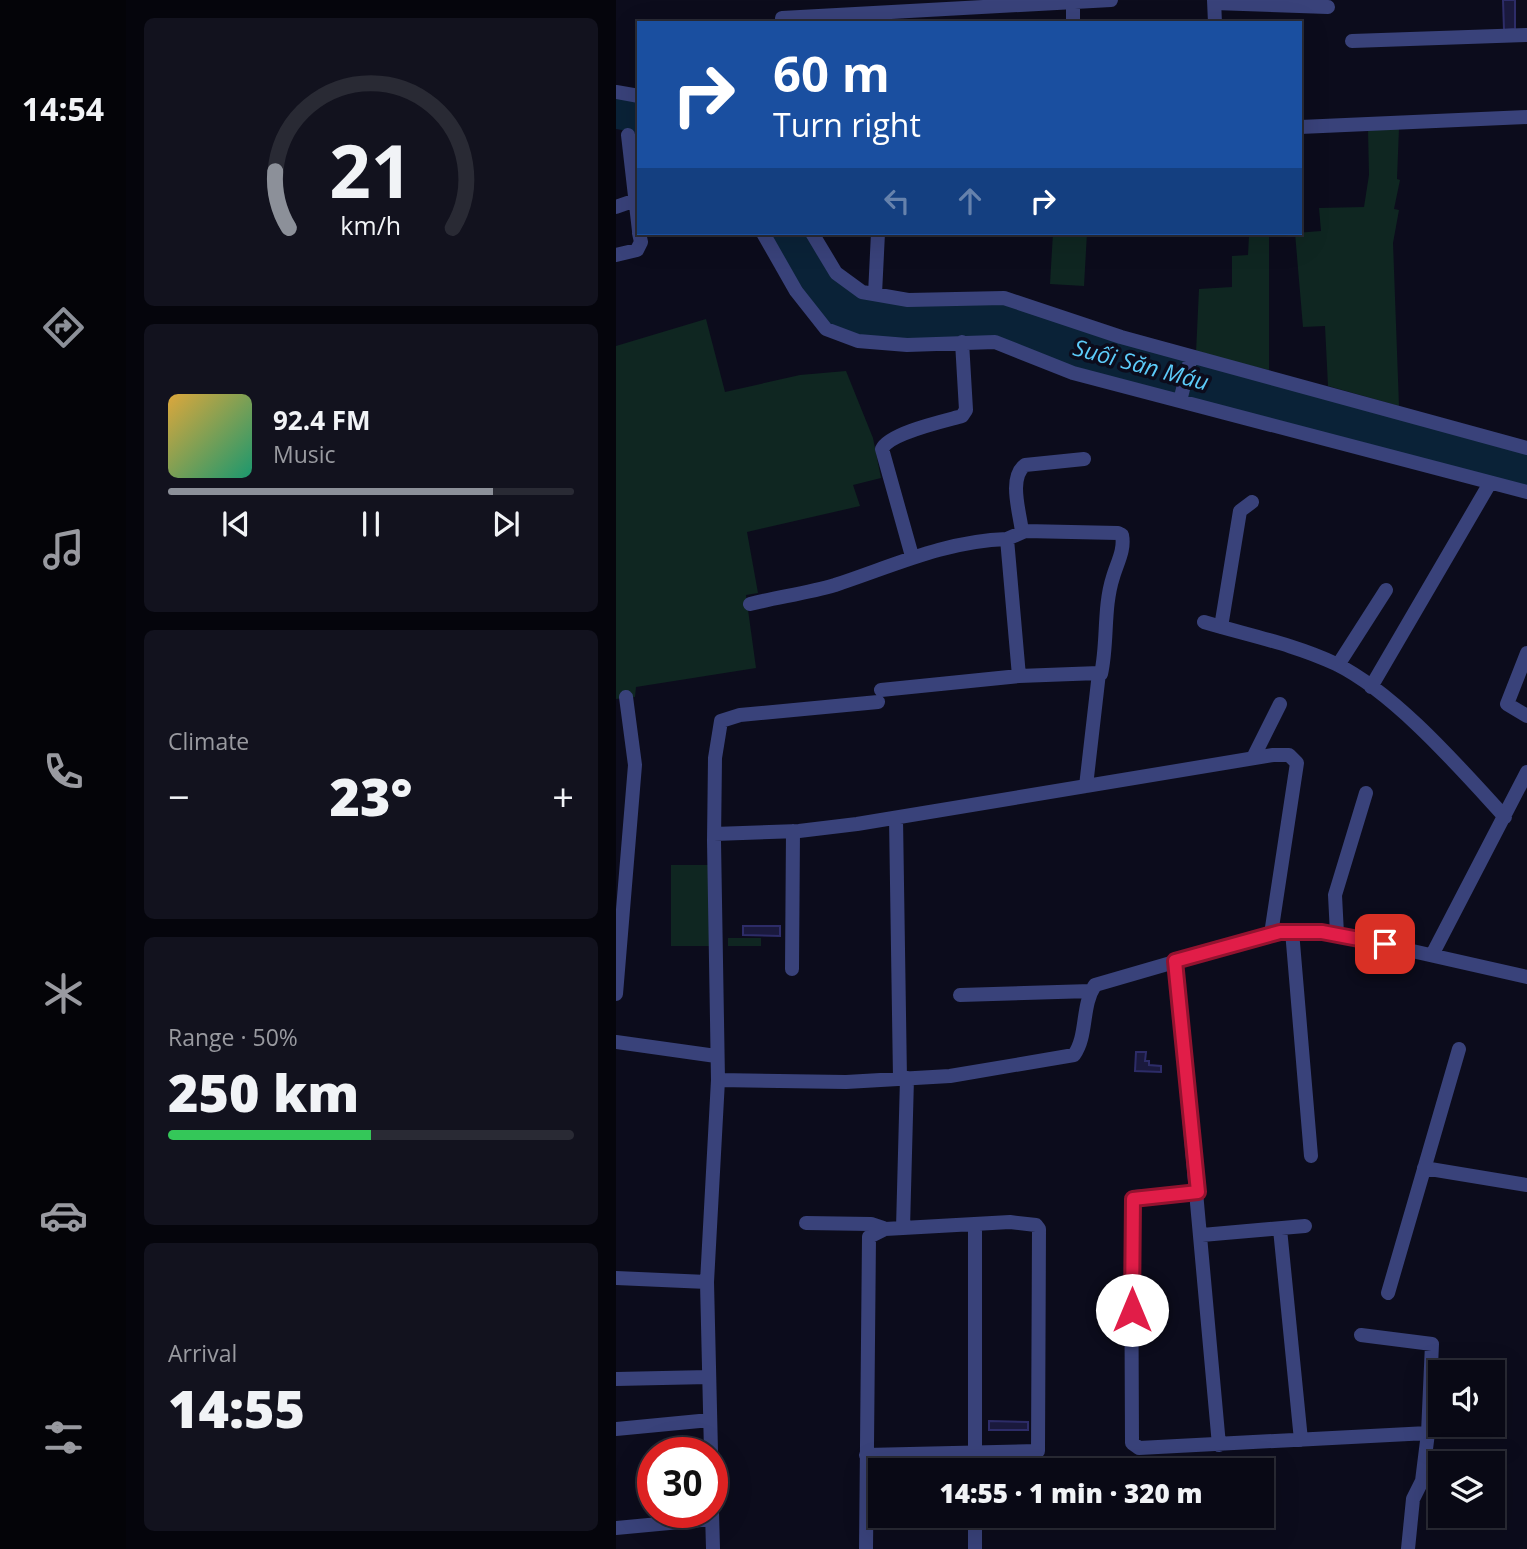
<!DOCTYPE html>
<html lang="en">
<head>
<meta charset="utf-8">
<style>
  :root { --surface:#090915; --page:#12121e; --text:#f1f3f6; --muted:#999aa0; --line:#292a34; --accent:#8c9099 }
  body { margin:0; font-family:"Open Sans",sans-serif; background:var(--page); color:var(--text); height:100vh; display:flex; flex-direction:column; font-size:26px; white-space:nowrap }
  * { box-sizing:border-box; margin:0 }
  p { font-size:23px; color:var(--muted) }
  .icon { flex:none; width:38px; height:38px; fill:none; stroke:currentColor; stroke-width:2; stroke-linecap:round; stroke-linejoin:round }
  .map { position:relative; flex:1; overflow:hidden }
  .details { display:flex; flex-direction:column; gap:18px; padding:18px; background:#05050c; width:490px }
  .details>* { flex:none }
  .top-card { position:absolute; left:21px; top:21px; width:665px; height:214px; border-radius:0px; box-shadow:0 7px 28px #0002,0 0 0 2px var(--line); background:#1a4fa0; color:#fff; overflow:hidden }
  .fabs { position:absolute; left:812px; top:1360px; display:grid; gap:14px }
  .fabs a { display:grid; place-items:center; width:77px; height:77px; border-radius:0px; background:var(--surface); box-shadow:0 7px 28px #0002,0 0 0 2px var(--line); font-size:35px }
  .speed { position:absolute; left:21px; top:1437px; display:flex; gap:14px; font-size:35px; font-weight:700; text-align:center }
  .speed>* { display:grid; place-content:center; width:91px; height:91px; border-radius:50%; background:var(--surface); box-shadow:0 7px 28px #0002,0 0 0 2px var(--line); line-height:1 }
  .speed .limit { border:10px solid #d22; background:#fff; color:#111 }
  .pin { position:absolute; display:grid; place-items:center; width:60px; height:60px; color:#fff; margin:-30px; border-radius:14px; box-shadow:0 4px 10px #0006 }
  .me { position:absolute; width:77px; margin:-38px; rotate:0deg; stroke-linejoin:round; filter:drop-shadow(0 0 5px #0008) }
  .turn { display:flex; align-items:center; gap:24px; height:147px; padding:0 21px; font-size:32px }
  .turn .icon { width:91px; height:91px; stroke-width:2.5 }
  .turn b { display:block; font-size:49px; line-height:60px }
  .lanes { display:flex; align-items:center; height:66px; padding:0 21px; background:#0003; justify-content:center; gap:35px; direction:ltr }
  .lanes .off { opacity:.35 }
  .big { font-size:52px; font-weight:800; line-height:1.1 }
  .details .card { flex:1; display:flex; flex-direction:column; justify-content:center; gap:10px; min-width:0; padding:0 24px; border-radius:10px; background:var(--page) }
  .details .dial { align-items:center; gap:0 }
  .dial svg { height:182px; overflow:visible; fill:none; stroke:var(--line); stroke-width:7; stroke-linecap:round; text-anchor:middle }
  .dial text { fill:var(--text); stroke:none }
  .song { display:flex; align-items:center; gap:21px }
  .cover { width:84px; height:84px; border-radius:10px; background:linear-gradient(135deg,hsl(40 70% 55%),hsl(160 70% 35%)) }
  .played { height:7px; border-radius:4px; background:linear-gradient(90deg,var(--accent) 80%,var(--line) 80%) }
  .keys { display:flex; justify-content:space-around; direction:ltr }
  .heat { display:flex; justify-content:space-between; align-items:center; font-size:38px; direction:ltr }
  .charge { height:10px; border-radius:5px; background:linear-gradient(90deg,#34c759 50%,var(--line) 0) }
  .trip { position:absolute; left:252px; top:1458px; width:406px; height:70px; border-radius:0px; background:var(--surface); box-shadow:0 7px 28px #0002,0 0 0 2px var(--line); font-weight:800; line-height:70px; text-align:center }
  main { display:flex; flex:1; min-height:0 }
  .dock { display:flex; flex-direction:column; width:126px; justify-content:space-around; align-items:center; background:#040408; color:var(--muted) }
  .dock .icon { width:49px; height:49px }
  .dock .selected { color:var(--accent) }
  .dock b { font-size:32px; color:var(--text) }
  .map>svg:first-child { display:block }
  .green { fill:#0f2621 }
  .water { fill:#0a2237 }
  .building { fill:#1a193d; stroke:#2d2c68; stroke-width:2 }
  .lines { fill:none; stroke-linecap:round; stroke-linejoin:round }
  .minor { stroke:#39427a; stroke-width:14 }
  .route-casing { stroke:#92132f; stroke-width:18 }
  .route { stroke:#e11d48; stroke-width:12 }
  .labels { text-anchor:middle; stroke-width:7; stroke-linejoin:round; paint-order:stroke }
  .water-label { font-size:23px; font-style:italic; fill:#5ccbf9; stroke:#0c0c1c }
</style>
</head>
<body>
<main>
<nav class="dock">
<b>14:54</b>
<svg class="icon selected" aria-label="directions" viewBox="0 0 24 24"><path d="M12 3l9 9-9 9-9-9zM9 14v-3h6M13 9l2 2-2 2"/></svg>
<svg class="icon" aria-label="music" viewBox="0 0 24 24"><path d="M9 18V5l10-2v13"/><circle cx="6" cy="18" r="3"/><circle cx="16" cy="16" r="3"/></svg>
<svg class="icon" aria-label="phone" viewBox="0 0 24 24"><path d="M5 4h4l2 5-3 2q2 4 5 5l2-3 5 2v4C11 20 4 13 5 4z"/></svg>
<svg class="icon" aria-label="climate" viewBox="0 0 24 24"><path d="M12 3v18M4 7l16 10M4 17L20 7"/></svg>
<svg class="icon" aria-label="car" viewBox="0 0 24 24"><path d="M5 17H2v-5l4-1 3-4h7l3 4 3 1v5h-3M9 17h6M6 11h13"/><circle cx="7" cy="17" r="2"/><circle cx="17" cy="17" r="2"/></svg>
<svg class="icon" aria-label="filters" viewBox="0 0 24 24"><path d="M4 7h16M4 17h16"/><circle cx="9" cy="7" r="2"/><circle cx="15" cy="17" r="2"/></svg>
</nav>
<section class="details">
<div class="card dial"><svg viewBox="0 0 100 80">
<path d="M14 69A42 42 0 1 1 86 69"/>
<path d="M14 69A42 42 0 0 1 8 44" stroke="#8c9099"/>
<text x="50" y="56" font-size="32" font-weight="700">21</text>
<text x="50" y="72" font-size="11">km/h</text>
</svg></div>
<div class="card">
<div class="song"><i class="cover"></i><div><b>92.4 FM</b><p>Music</p></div></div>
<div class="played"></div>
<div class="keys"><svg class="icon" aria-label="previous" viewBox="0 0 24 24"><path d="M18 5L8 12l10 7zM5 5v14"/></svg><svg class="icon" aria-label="pause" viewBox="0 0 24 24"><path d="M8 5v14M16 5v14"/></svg><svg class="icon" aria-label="next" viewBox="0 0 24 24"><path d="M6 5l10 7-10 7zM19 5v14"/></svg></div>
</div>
<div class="card"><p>Climate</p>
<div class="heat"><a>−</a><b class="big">23°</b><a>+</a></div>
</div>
<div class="card"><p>Range · 50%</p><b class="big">250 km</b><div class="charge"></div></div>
<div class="card"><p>Arrival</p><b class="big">14:55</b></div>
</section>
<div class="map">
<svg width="911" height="1549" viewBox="0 0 911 1549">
  <rect width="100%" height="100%" fill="#0c0c1c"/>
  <path class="green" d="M783,128L781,179L784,180L778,209L783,210L777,243L783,406L712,386L709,326L687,327L679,233L705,231L703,208L748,207L753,175L752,130Z
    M437,233H471L468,286L434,284Z
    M633,235H653V370L580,353L583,289L616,287V256L632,255Z
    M90,319L109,392L184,375L230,371L257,438L265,478L237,485L244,506L131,532L142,593L130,595L140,668L20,687L19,697L0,699V346Z
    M55,865H95L94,946H55Z
    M112,938H145V946H112Z"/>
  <path class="water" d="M0,97L23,101V133L0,129Z
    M152,233H191L243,296L388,303L911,453V487L462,370L382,339L292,340L243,337L213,325L184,289Z"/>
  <path class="building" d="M887,0H899V29L888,30Z
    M127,926H164V936L127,935Z
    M520,1052H530L529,1061H533V1065L545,1066V1072L519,1071Z
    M373,1421L412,1422V1430H373Z"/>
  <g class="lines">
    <path class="minor" d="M598,0L599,23
      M457,2V23
      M599,3L712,7
      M166,18L495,0
      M736,41L911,35
      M0,92L23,96
      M684,127L911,117
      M12,135L23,231
      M0,207L17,201
      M147,233L180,291L210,329L242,341L291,345L379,342L457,373L911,492
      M196,233L220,273L246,292L292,300L388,298L505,337L911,448
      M0,255L21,250L25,242L23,233
      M259,294L262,233
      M564,401L575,357
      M406,532C404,513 392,478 409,465L468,459
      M391,539L409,531L502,533L506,535C509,550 501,563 497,577C487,608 492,643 485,674
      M296,556L266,449C273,433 328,421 346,416L350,410L346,342
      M134,604C162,597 192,593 219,585C277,566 329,541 391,539L403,676
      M588,622C631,635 678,644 720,664C779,693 844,768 889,817
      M605,627L624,511L636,502
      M911,653L891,704L911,716
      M722,665L770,590
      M755,687L874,483
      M265,690L403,676L483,673L470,786
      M637,758L664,704
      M280,818L284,1079
      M98,834L183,831L241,824L657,755H673L681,763L655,934
      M676,931L695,1156
      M721,934L719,895L750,793
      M816,955L911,772
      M559,961L603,1445
      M176,969L177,831
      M0,994L19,765L10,697
      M344,995L475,991
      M0,1042L100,1056
      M102,1080L98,841L99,758L105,721L124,715L262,702
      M808,1168L911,1185
      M582,1192L519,1197L515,1203L516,1443L523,1448L812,1433L806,1481L797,1499L792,1549
      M190,1223L255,1224L267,1228
      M359,1225V1470
      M287,1228L291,1078
      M664,1229L685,1440
      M586,1235L689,1226
      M0,1278L91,1282
      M772,1293L843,1049
      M745,1335L816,1344L812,1433
      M0,1379L93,1377
      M0,1429L94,1420
      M95,1452L91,1282L102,1080L230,1082L334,1076L458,1055C472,1035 465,1006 479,985L655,934L676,931L721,934L911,977
      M250,1455L422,1451L423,1229L420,1225L394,1222L269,1229L253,1237L250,1549
      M96,1512L97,1549
      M359,1516V1549
      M0,1528L96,1519"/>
  </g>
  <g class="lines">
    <g class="route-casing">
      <path id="route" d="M516,1310L517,1199L582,1192L559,961L664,932H706L769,944"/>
    </g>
    <use href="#route" class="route"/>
  </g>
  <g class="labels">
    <g class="water-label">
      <text transform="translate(525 365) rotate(15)" y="8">Suối Săn Máu</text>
    </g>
  </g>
</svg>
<div class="fabs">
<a><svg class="icon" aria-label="sound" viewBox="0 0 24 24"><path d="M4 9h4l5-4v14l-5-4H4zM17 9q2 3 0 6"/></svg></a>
<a><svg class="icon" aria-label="layers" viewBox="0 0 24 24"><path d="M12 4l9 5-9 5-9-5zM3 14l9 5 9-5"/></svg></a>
</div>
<div class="speed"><div class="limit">30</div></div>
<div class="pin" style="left:769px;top:944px;background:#d93025"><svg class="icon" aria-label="arrive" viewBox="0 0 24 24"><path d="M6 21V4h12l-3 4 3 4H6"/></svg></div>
<svg class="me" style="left:516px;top:1310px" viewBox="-20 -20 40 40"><circle r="19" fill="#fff"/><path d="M0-13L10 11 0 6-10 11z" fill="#e11d48"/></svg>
<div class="trip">14:55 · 1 min · 320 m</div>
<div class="top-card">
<div class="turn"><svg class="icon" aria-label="right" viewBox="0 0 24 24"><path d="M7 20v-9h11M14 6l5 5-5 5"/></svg><div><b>60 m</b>Turn right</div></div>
<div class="lanes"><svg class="icon off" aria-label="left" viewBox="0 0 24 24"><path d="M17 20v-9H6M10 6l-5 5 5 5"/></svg><svg class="icon off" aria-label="ahead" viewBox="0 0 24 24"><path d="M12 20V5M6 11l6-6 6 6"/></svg><svg class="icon" aria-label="right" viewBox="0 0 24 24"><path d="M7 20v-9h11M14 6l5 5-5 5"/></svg></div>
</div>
</div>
</main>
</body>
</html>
